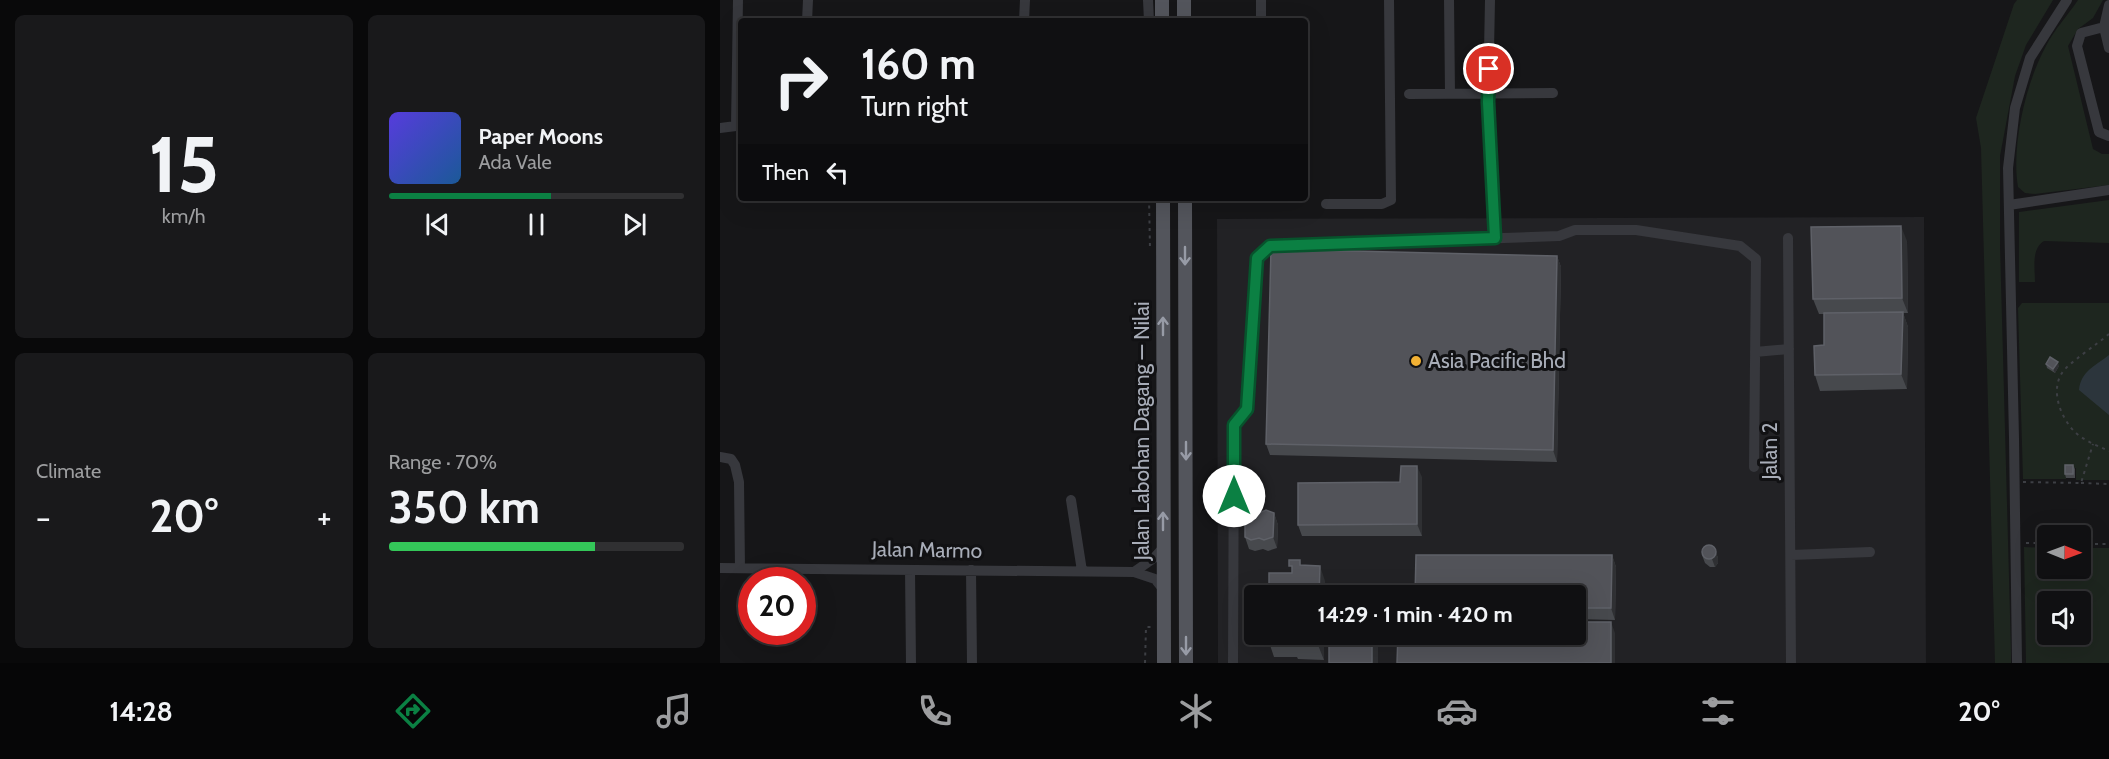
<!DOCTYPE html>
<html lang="en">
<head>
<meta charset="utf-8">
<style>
  :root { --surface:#101012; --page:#19191b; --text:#f1f3f6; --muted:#9c9d9f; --line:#303032; --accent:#0b8043 }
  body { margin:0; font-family:Cabin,sans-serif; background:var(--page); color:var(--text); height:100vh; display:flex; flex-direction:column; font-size:22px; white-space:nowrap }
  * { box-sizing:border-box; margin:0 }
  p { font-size:20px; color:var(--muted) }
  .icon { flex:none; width:33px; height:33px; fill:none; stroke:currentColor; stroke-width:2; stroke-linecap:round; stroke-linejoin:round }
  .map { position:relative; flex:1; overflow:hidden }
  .sheet { display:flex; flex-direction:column; gap:15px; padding:15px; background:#09090a; width:720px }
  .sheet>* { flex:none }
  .guide { position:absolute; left:18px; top:18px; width:570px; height:183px; border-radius:6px; box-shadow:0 6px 24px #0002,0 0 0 2px var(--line); background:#101012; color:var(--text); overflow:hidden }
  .needle { width:39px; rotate:91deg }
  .tools { position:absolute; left:1317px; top:525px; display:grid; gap:12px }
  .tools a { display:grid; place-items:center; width:54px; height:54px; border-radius:6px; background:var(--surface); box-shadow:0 6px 24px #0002,0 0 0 2px var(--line); font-size:30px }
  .speed { position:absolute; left:18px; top:567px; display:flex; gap:12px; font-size:30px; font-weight:700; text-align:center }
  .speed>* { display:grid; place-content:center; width:78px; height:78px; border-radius:50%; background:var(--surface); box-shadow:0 6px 24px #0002,0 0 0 2px var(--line); line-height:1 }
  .speed .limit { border:9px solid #d22; background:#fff; color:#111 }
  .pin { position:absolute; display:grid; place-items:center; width:51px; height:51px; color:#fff; margin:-26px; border:3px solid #fff; border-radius:50%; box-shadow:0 2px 6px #0007 }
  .me { position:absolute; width:66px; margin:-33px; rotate:0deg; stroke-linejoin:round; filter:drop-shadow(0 0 4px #0008) }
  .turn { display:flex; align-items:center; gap:21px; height:126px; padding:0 24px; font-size:27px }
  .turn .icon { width:78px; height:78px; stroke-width:2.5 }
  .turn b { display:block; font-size:42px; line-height:51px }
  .then { display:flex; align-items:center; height:57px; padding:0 24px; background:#0003; gap:12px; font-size:22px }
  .big { font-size:45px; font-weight:800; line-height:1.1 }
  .sheet .card { flex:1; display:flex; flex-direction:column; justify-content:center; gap:9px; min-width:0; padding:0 21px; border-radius:9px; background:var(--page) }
  .sheet .dial { align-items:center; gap:0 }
  .dial b { font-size:78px; line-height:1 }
  .song { display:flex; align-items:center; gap:18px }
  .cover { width:72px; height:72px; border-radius:9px; background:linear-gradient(135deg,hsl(250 70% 55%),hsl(210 70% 35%)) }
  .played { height:6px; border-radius:3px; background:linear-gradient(90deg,var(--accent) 55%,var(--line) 55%) }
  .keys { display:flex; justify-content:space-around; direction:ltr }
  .heat { display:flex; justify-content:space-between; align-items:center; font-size:33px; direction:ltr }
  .charge { height:9px; border-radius:4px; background:linear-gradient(90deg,#34c759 70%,var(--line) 0) }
  .sheet .tiles { flex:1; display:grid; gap:15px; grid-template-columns:repeat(2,1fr) }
  .trip { position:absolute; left:524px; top:585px; width:342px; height:60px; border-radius:6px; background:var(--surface); box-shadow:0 6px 24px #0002,0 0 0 2px var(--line); font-weight:800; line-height:60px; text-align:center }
  .menu { display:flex; height:96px; justify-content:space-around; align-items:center; background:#060607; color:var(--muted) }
  .menu .icon { width:42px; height:42px }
  .menu .active { color:var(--accent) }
  .menu b { font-size:27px; color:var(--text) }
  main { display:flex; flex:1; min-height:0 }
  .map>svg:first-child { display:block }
  .built { fill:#222225; fill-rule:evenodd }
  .green { fill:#1e261f; fill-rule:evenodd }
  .water { fill:#2c353c }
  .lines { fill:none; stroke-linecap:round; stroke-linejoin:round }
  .path { stroke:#3d3f44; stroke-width:2; stroke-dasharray:3 4.5; stroke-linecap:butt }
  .minor { stroke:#37383d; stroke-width:10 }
  .major { stroke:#53555c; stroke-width:14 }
  .wall { fill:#47494d }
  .shaded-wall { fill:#2f3033 }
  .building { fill:#525359; stroke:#5f6168; stroke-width:1.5 }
  .oneway { stroke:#979ba6 }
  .route-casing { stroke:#07532c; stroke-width:15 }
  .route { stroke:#0b8043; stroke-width:10 }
  .poi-dot { fill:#f2b134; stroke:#111113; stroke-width:2 }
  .labels { text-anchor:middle; stroke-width:6; stroke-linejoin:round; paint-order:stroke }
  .poi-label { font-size:21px; fill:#a8adb8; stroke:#111113; text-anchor:start }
  .street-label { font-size:21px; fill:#a8adb8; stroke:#111113 }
</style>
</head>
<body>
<main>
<section class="sheet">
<div class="tiles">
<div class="card dial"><b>15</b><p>km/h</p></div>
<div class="card">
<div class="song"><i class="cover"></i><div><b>Paper Moons</b><p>Ada Vale</p></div></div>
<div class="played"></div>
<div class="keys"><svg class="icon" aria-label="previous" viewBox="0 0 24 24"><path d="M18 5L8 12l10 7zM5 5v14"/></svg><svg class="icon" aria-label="pause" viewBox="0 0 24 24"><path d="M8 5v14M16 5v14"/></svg><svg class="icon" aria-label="next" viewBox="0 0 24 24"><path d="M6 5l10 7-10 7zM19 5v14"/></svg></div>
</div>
<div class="card"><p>Climate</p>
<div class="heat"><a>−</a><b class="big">20°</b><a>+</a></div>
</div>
<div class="card"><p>Range · 70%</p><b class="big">350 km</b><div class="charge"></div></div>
</div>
</section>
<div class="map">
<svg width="1389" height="663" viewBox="0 0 1389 663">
  <rect width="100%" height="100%" fill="#161618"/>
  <path class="built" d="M1204,217L1206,663H498L497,219ZM534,596H855V634H534Z"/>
  <path class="green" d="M1297,0H1333L1306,45L1295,76L1280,156V245L1291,652V663H1275L1261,148L1256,118L1294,4Z
    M1358,0H1383L1373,18L1358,29L1348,46L1373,149L1382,154H1389V185L1315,194L1305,193L1298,187C1291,146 1306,82 1326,46C1334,30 1348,15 1358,0Z
    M1389,200V243L1324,241C1311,249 1315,268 1315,282H1299V212Z
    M1302,303H1389V480H1356V468H1346V479H1303L1298,308Z
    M1304,547L1327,548L1328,568H1360L1361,548H1389V663H1306ZM1328,602H1360V634H1328Z"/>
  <path class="water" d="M1389,355V415L1359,390C1361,371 1375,366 1389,355Z"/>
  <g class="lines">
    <path class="path" d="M429,198L430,249
      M1389,334C1379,343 1347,364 1342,373C1330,391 1341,419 1356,433C1365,441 1378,446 1389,451
      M1303,482L1361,483L1373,444
      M1361,483L1389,484
      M1306,543H1328
      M1360,544H1389
      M425,663L426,627H431"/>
    <path class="minor" d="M428,0L429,21
      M541,0V21
      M729,0L730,93
      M770,0L768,102L775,238
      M1389,5L1384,27L1389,48
      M87,21L88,0
      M304,21L305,0
      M1384,27L1361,33L1357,46L1379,132L1389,136
      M689,94L833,93
      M0,128L16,126L18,0
      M606,204H662L671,200L669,0
      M1289,205L1389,190
      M1068,238L1071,663
      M1035,352L1069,349
      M0,457L11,459L15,465L19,482L20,568
      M351,500L362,571
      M1071,555L1150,552
      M0,568L414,572L435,579L443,589
      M190,570L191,663
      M251,570L252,663
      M414,572L434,558L443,548
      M513,663L514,425L527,409L537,258L550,246L839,236L855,230H916L1020,246L1036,259L1034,467
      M1297,663L1294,438L1288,168L1295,108L1310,58L1347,0"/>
    <path class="major" d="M442,0V21
      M464,0V21
      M443,198L444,663
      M465,198L466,663"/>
  </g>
  <path class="wall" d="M1187,241L1188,313H1183L1188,327L1187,389L1100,391L1095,375L1104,345V314H1099L1093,299Z
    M837,256L841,267L837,462L550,455L546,444Z
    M1326,364L1339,366L1335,373L1327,368Z
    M1353,465L1355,469V478H1346L1345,474Z
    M702,477V536H582L578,525L680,482Z
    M539,513H554L558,525L557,548L548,551L543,549L535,551L529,549L525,537Z
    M995,550L998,558V563L995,567H990L985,563L982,555Z
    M892,555L896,567L895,620L855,619V596Z
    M549,634H604V660L578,659L577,657H554L549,642Z"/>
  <path class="shaded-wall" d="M1181,226L1187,241L1188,313L1182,298Z
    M837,256L841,267L837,462L833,450Z
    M1183,312L1188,327L1187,389L1181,374Z
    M1338,362L1339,366L1335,373L1333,369Z
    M697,466L702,477V536L697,524Z
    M554,513L558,525L557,548L553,537Z
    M995,550L998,558V563L995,567L992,559Z
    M892,555L896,567L895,620L891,608Z
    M600,566L605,581V596H599Z
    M891,622L895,633V663H891Z
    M598,634H604V660L598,645Z
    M652,634H658V663H652Z"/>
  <path class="building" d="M1181,226L1182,298L1093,299L1091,227Z
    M551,249L837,256L833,450L546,444Z
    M1183,312L1181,374L1095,375L1094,346L1104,345V313Z
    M1330,357L1338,362L1333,369L1326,364Z
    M1345,465H1353V474H1345Z
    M681,466H697V524L578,525V483L680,482Z
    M531,510L539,513L546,510L554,513L553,537L544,540L539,538L531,540L525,537V513Z
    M982 552a7 7 0 1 1 14 0a7 7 0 1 1-14 0Z
    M696,555H892L891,608H855V596H695Z
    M569,560H580V565L600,566L599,596H549V573H572V566H569Z
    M855,622H891V663H677L678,634H855Z
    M549,634H598V645L572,644V642H549Z
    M614,634H652V663H609V637H614Z"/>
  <defs><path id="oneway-shaft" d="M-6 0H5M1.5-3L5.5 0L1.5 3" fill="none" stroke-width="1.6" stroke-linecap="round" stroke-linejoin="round" transform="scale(1.5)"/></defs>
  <g class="oneway">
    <use href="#oneway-shaft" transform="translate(465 256) rotate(90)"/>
    <use href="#oneway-shaft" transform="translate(443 326) rotate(-90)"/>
    <use href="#oneway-shaft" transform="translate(466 451) rotate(90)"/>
    <use href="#oneway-shaft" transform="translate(443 521) rotate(-90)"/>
    <use href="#oneway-shaft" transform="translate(466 646) rotate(90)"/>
  </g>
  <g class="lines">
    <g class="route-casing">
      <path id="route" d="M514,496V425L527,409L537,258L550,246L775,238L768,102L769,69"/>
    </g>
    <use href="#route" class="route"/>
  </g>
  <circle class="poi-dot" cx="696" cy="361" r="6"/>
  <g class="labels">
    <g class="poi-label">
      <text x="708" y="368">Asia Pacific Bhd</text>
    </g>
    <g class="street-label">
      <text transform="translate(422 431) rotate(-90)" y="7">Jalan Labohan Dagang ‒ Nilai</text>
      <text transform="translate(1050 451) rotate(-90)" y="7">Jalan 2</text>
      <text transform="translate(207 550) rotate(1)" y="7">Jalan Marmo</text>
    </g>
  </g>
</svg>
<div class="tools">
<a><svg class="needle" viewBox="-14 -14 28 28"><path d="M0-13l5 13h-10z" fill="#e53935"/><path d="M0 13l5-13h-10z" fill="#9c9d9f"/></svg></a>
<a><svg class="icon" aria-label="sound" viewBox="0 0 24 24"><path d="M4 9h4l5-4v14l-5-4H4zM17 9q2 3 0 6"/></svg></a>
</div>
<div class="speed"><div class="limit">20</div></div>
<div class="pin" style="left:769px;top:69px;background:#d93025"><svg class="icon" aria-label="arrive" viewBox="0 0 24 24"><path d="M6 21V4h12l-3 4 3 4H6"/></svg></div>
<svg class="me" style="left:514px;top:496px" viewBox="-20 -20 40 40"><circle r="19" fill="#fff"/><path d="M0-13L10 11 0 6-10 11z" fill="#0b8043"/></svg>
<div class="trip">14:29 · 1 min · 420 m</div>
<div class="guide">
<div class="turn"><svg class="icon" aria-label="right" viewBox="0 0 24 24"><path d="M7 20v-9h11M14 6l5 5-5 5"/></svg><div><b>160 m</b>Turn right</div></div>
<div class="then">Then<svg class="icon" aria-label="left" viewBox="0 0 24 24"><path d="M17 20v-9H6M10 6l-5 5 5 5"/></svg></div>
</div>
</div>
</main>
<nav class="menu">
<b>14:28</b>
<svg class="icon active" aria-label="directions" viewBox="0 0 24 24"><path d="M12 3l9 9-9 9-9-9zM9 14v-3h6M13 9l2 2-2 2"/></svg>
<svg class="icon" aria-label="music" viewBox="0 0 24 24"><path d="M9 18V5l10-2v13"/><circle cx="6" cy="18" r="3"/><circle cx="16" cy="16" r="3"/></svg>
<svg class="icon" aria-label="phone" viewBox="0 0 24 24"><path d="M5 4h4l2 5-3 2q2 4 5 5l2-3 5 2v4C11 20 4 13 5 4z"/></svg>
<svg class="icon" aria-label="climate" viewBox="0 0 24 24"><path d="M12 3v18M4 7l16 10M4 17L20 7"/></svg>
<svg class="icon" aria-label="car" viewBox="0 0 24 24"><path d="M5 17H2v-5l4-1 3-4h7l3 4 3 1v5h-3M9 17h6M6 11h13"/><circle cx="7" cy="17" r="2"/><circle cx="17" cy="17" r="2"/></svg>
<svg class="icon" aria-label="filters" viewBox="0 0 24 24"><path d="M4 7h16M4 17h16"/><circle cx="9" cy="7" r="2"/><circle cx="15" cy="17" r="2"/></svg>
<b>20°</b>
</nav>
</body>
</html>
